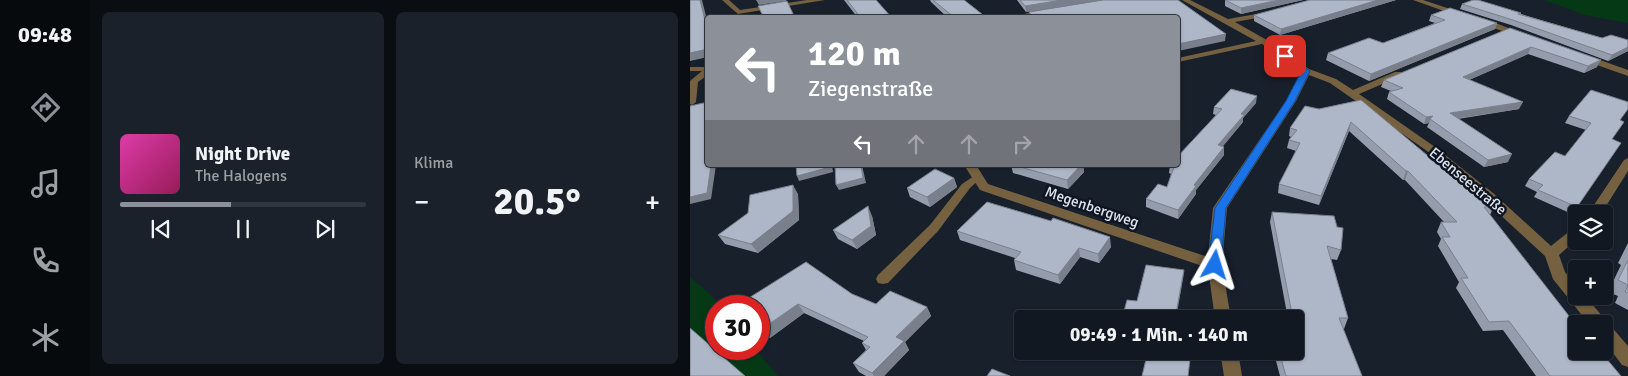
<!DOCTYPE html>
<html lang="de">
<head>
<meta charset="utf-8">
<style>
  :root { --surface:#121821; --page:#1b212a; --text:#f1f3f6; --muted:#9ca0a5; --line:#31373f; --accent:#8c9099 }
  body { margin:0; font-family:Signika,sans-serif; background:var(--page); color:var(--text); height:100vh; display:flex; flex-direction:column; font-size:19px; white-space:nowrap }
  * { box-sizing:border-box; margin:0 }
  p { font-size:16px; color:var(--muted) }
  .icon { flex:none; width:28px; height:28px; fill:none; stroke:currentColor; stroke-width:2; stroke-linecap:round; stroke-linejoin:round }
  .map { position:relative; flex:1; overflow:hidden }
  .side { display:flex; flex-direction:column; gap:12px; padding:12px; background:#0a0d12; width:600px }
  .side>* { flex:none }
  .banner { position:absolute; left:15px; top:15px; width:475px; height:152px; border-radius:5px; box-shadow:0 1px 4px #0004,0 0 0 1px var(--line); background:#8c9099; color:#fff; overflow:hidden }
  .tools { position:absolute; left:878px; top:205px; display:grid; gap:10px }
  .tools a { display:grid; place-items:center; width:45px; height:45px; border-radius:5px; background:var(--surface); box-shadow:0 1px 4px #0004,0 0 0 1px var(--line); font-size:25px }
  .speed { position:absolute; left:15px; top:295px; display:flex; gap:10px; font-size:25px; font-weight:700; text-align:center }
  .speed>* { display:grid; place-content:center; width:65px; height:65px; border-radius:50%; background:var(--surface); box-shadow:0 1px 4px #0004,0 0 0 1px var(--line); line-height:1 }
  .speed .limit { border:8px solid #d22; background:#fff; color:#111 }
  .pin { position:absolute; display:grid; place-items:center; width:42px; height:42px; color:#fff; margin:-21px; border-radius:10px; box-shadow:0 2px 8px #0006 }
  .me { position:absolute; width:55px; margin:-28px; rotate:6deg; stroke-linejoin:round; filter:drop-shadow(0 0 4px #0008) }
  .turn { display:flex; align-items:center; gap:18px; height:105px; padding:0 20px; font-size:22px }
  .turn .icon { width:65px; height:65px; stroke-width:2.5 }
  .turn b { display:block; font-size:35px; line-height:42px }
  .lanes { display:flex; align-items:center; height:48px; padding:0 20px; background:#0003; justify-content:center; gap:25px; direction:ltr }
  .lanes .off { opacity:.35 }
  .big { font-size:38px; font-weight:800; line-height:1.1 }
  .side .tile { flex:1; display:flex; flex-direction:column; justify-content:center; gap:8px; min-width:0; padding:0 18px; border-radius:8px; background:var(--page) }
  .song { display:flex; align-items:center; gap:15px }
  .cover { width:60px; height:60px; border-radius:8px; background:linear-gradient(135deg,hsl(320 70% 55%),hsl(330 70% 35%)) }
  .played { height:5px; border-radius:2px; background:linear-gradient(90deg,var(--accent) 45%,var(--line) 45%) }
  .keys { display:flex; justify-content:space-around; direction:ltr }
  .heat { display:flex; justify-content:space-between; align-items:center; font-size:28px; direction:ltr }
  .side .tiles { flex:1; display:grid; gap:12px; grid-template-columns:repeat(2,1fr) }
  .trip { position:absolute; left:324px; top:310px; width:290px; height:50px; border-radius:5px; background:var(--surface); box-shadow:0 1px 4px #0004,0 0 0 1px var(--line); font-weight:800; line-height:50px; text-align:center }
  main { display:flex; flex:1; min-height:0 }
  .dock { display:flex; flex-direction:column; width:90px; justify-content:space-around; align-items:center; background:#070a0d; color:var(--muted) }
  .dock .icon { width:35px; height:35px }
  .dock .selected { color:var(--accent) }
  .dock b { font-size:22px; color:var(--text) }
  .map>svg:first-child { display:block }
  .green { fill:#053916 }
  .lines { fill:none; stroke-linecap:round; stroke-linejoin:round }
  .lane { fill:#756140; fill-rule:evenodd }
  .street { fill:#756140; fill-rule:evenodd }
  .wall { fill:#959dac }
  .shaded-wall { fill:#79808c }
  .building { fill:#adb7c8; stroke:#79808c }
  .route { fill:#1a73e8; stroke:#114b97 }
  .labels { text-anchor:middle; stroke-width:5; stroke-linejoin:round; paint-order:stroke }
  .street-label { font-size:15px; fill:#dfe5ee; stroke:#0f1622 }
</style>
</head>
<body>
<main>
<nav class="dock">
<b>09:48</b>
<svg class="icon selected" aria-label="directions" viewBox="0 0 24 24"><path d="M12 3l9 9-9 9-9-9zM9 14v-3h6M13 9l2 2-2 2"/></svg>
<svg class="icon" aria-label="music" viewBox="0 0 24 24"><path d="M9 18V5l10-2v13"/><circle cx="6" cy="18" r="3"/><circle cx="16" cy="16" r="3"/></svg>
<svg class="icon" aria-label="phone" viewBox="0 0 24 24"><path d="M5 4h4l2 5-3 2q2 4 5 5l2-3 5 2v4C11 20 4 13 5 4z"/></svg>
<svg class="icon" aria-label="climate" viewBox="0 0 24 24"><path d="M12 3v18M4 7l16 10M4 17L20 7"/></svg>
</nav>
<section class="side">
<div class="tiles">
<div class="tile">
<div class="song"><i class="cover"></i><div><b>Night Drive</b><p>The Halogens</p></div></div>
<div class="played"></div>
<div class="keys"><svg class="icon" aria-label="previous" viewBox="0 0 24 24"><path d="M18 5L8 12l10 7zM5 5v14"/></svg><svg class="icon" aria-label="pause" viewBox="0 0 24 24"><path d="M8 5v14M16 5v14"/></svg><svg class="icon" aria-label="next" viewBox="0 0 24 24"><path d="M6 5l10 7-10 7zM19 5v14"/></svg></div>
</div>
<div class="tile"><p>Klima</p>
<div class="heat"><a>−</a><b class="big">20.5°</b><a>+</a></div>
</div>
</div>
</section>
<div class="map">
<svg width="938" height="376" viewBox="0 0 938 376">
  <rect width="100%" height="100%" fill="#18202c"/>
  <path class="green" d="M854,0H938V23L895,15Z
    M0,277L21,295L30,306H26V349H65L88,376H0Z"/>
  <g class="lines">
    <path class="lane" d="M0,67H18V75L8,82L6,102L2,105L0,104V81L12,71H0Z
      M287,174L292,177L280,188L248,231L198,283L193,284L188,283L186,279L188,275L240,225L272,184Z"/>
    <path class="street" d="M32,0H39L50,10L117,0H135L48,14Z
      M492,0H500L538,19L583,11V15L545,22L591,48L619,69L646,79L663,90L705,72H711V76L669,94L745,147L803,193L861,246L881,230L886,228V240L869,255L875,272L886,286V296H895L938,346V367L932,365L914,341V324H899L863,279L855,256L793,199L737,151L640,83L619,75L606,101L537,208L532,265L541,319H525L518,268L290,190L274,165H286L298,184L518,257L523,208L596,101L611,72L572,44L488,62V58L566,41Z
      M723,0H733L775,14L768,16Z
      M354,10L358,12L357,14L334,18H314Z
      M787,18H793L836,35L829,37L787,22Z
      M893,54L938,70V76L890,59L889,57Z
      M938,158V171L911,214H898L934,160Z
      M530,351H548L552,376H534Z"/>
  </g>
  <path class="wall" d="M154,0H186L202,18H168Z
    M240,0H274L297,18H258L241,2Z
    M327,0H411L336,12Z
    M535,0H613L551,14L535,6Z
    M620,0H706L590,35L564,21V15Z
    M772,4L831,13V14L912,38L938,40V51L918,61L821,25L770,9Z
    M741,15L807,23L805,29L679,81L636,60L638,53L693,43L745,23L739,21Z
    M820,28L907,67L894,73L838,54L779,80L829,109L768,119L818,162L794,167L737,127L739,123L734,124L697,99L699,92L701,91L691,87L694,80Z
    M671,100L762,176L804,206L800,215L886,351L931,376H846L813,330L793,331L766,288L769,282L748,246L751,239L747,232L751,222H754L715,180H713L659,131L629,205L588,193L589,184L606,151L597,148L599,140L601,137L599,136L600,128L629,109Z
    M566,103L553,118V122L533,146L534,147V155L506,190V194L488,219L456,207V199L477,187L481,174L479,173L480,165L526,115L523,114L524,107Z
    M879,116L930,120L922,139L931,143L882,214L844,197L847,192L835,186L839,179L875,156L896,130L875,123Z
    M321,165H393L394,172L378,189L323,173Z
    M264,178L267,187L240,207L220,197L217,188Z
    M108,194L109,220L68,253L35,244L28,235Z
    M582,212L651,250L647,260L641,259L658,318L654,329H653L672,376H590L585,357L587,351H605V319H598L580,222Z
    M182,216L186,235L167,249L148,239L143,230Z
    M267,231L421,247L409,263L390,257L370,284L326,270L324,260L325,258L270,240Z
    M938,243V310L925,303L928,296L918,292L931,265L928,263Z
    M162,294L186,304L237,307L241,316L215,342L219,350L194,376H176L169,372L163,363L176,350L172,343L174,341L114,313L80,338L69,328V306Z"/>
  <path class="shaded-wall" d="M10,0H12L18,24V32Z
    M66,0H96V1L69,5Z
    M372,0H411L336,12L335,6Z
    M589,0H613L551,14V8Z
    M688,0H706L590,35L591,29Z
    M807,23L805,29L679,81L681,74Z
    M536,34L535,41L488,51V44Z
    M841,47L838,54L770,84L773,77Z
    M938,47V51L918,61L922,55Z
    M18,49V57L0,61V53Z
    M911,60L907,67L894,73L898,66Z
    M567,96L566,103L553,118V122L527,153L528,145L551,114Z
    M833,102L829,109L757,120L760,113Z
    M743,116L739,123L734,124L736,117Z
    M661,122L659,131L629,205L631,196Z
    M534,147V155L506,190V194L488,219V210L504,185Z
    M822,154L818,162L794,167L798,160Z
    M21,165H26L21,199L0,204V197Z
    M140,165H142L143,172L109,181L107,176Z
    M171,165H172L176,183L149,190L146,185Z
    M391,165H393L394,172L378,189L377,180Z
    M716,171H718L715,180H713Z
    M264,178L267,187L240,207L237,197Z
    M103,185L108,194L109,220L68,253L61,244Z
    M178,206L182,216L186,235L167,249L162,240Z
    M420,237L421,247L409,263L408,254Z
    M389,248L390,257L370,284L368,275Z
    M494,270L493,279L486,319H485Z
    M108,304L114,313L80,338L72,329Z
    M237,307L241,316L215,342L219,350L194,376H184L182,373L206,337Z"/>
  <path class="building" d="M0,0H10L18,32V49L0,53Z
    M157,0H186L202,18H171Z
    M243,0H274L297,18H265Z
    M330,0H372L335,6Z
    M413,0H488L536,34L488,44V18H343L339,12Z
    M535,0H589L551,8Z
    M620,0H688L591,29L564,15Z
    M783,0H788L831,13L828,14L912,38L921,35L938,40V47L922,55L823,20L772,4Z
    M97,1L105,18H74L68,6Z
    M760,8L807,23L681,74L638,53L679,38L693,43L755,20L741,15Z
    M820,28L911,60L898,66L841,47L773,77L833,102L760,113L822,154L798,160L740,119L743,116L736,117L699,92L713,88L694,80Z
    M541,89L567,96L551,114L554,115L528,145L534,147L504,185L506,186L488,210L456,199L468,184L477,187L484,167L480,165H488V156L532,109L524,107Z
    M901,90L938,102V109L930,120L934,122L922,139L931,143L887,207L848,190L853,185L839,179L865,152L875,156L901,123L879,116Z
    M671,100L762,176L772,175L804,206L794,207L886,325V351H910L931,376H860L819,321L799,322L771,278H778L752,237H760L751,222H767L718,171H716L661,122L631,196L589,184L610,143L599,140L607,130L600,128L615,106L629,109Z
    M18,102V165H21L17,193L0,197V106Z
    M106,165H140V167L107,176Z
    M148,165H171L173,178L146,185L145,166Z
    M323,165H391L377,180Z
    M245,169L264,178L237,197L217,188Z
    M103,185V211L61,244L28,235L58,213L60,195Z
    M297,202L361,221L363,218L420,237L408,254L389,248L368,275L324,260L331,252L267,231Z
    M178,206L181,226L162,240L143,230Z
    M582,212L644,216L647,227L653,228L651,250L637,246L658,318H649L672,376H596L589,351H605V345H608L605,331V319H603Z
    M938,260V293L935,292L938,285L928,280Z
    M116,262L162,294L186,304L200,291L237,307L206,337L214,341L182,373L163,363L180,347L172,343L178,337L108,304L72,329L69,326V306H46Z
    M456,265L494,270L485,319H432L437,300L447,301Z
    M0,328L55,376H0Z
    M458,351H501L498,376H452Z
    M302,369L320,376H297Z"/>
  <path class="route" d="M592,54H597L620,71L605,101L536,208L531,265L529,269H520L518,265L525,208L596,101L611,72L592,58Z"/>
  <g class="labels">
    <g class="street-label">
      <text transform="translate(778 181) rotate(40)" y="5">Ebenseestraße</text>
      <text transform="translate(402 207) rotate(19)" y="5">Megenbergweg</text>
    </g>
  </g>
</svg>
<div class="tools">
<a><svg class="icon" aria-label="layers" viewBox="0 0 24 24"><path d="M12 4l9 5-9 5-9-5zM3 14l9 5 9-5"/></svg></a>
<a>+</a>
<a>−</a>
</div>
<div class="speed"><div class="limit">30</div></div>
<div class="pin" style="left:595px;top:56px;background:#d93025"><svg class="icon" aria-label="arrive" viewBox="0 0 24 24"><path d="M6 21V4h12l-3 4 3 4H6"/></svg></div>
<svg class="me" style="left:525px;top:265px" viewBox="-20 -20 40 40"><path d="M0-17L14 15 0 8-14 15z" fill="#1a73e8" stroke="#fff" stroke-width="4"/></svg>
<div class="trip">09:49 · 1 Min. · 140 m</div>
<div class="banner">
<div class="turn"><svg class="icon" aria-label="left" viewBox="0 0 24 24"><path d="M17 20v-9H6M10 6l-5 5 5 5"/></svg><div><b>120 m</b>Ziegenstraße</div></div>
<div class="lanes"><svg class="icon" aria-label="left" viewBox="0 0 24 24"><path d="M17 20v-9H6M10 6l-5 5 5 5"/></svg><svg class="icon off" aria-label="ahead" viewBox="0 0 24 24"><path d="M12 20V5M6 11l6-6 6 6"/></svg><svg class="icon off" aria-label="ahead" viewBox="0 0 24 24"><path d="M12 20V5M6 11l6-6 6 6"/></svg><svg class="icon off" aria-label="right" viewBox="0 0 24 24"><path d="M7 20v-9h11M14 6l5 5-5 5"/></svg></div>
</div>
</div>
</main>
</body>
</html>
